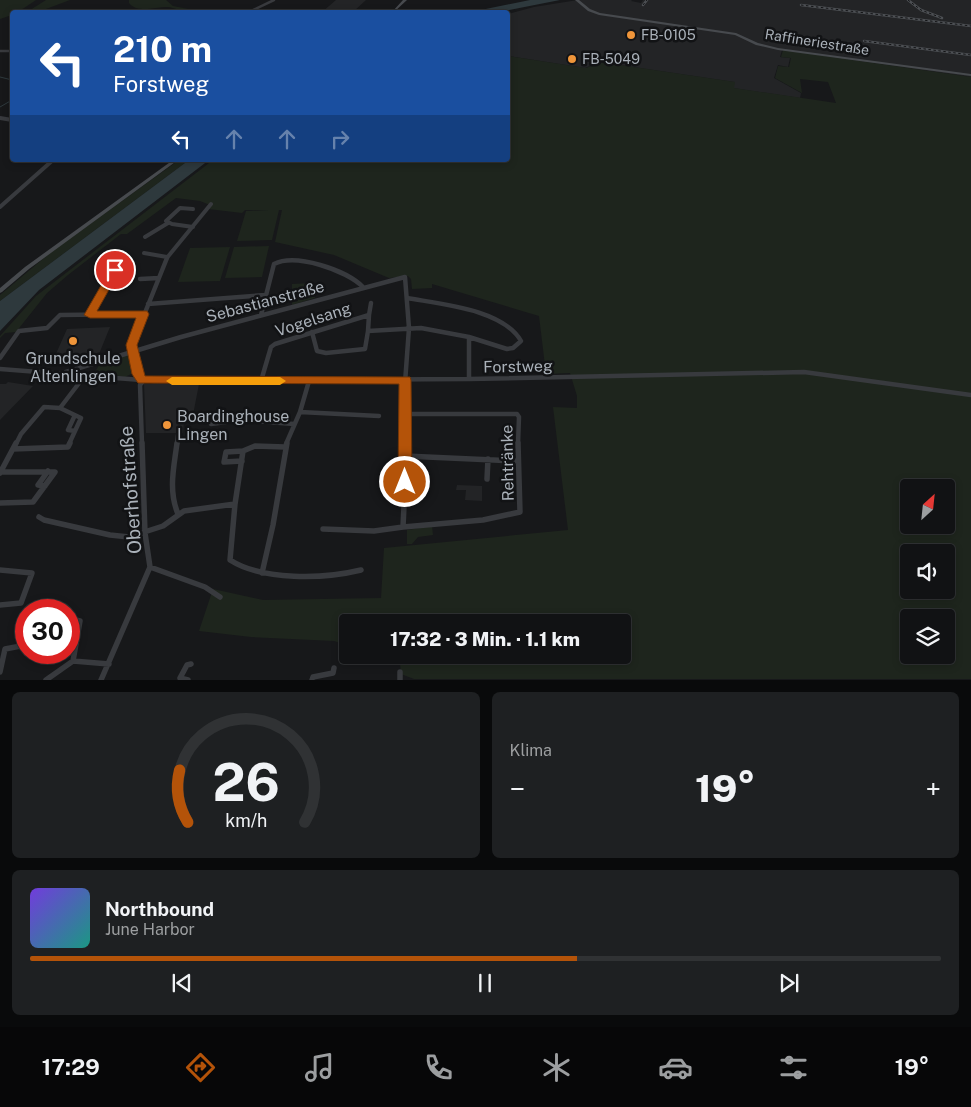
<!DOCTYPE html>
<html lang="de">
<head>
<meta charset="utf-8">
<style>
  :root { --surface:#111214; --page:#1e2022; --text:#f1f3f6; --muted:#9c9ea0; --line:#303234; --accent:#b45309 }
  body { margin:0; font-family:"Public Sans",sans-serif; background:var(--page); color:var(--text); height:100vh; display:flex; flex-direction:column; font-size:19px; white-space:nowrap }
  * { box-sizing:border-box; margin:0 }
  p { font-size:16px; color:var(--muted) }
  .icon { flex:none; width:28px; height:28px; fill:none; stroke:currentColor; stroke-width:2; stroke-linecap:round; stroke-linejoin:round }
  .map { position:relative; height:680px; overflow:hidden }
  .side { display:flex; flex-direction:column; gap:12px; padding:12px; background:#090a0b; flex:1 }
  .side>* { flex:none }
  .guide { position:absolute; left:10px; top:10px; width:500px; height:152px; border-radius:5px; box-shadow:0 2px 8px #0003,0 0 0 1px var(--line); background:#1a4fa0; color:#fff; overflow:hidden }
  .needle { width:32px; rotate:27deg }
  .fabs { position:absolute; left:900px; top:479px; display:grid; gap:10px }
  .fabs a { display:grid; place-items:center; width:55px; height:55px; border-radius:5px; background:var(--surface); box-shadow:0 2px 8px #0003,0 0 0 1px var(--line); font-size:25px }
  .speed { position:absolute; left:15px; top:599px; display:flex; gap:10px; font-size:25px; font-weight:700; text-align:center }
  .speed>* { display:grid; place-content:center; width:65px; height:65px; border-radius:50%; background:var(--surface); box-shadow:0 2px 8px #0003,0 0 0 1px var(--line); line-height:1 }
  .speed .limit { border:8px solid #d22; background:#fff; color:#111 }
  .pin { position:absolute; display:grid; place-items:center; width:42px; height:42px; color:#fff; margin:-21px; border:2px solid #fff; border-radius:50%; box-shadow:0 1px 5px #0007 }
  .me { position:absolute; width:55px; margin:-28px; rotate:0deg; stroke-linejoin:round; filter:drop-shadow(0 0 4px #0008) }
  .turn { display:flex; align-items:center; gap:18px; height:105px; padding:0 20px; font-size:22px }
  .turn .icon { width:65px; height:65px; stroke-width:2.5 }
  .turn b { display:block; font-size:35px; line-height:42px }
  .lanes { display:flex; align-items:center; height:48px; padding:0 20px; background:#0003; justify-content:center; gap:25px; direction:ltr }
  .lanes .off { opacity:.35 }
  .big { font-size:38px; font-weight:800; line-height:1.1 }
  .side .widget { flex:1; display:flex; flex-direction:column; justify-content:center; gap:8px; min-width:0; padding:0 18px; border-radius:8px; background:var(--page) }
  .side .dial { align-items:center; gap:0 }
  .dial svg { height:130px; overflow:visible; fill:none; stroke:var(--line); stroke-width:7; stroke-linecap:round; text-anchor:middle }
  .dial text { fill:var(--text); stroke:none }
  .song { display:flex; align-items:center; gap:15px }
  .cover { width:60px; height:60px; border-radius:8px; background:linear-gradient(135deg,hsl(260 70% 55%),hsl(170 70% 35%)) }
  .played { height:5px; border-radius:2px; background:linear-gradient(90deg,var(--accent) 60%,var(--line) 60%) }
  .keys { display:flex; justify-content:space-around; direction:ltr }
  .heat { display:flex; justify-content:space-between; align-items:center; font-size:28px; direction:ltr }
  .side .tiles { flex:1; display:grid; gap:12px; grid-template-columns:1fr 1fr }
  .widget:last-child { grid-column:span 2 }
  .trip { position:absolute; left:339px; top:614px; width:292px; height:50px; border-radius:5px; background:var(--surface); box-shadow:0 2px 8px #0003,0 0 0 1px var(--line); font-weight:800; line-height:50px; text-align:center }
  .menu { display:flex; height:80px; justify-content:space-around; align-items:center; background:#070708; color:var(--muted) }
  .menu .icon { width:35px; height:35px }
  .menu .selected { color:var(--accent) }
  .menu b { font-size:22px; color:var(--text) }
  .map>svg:first-child { display:block }
  .built { fill:#232426 }
  .green { fill:#1e251d; fill-rule:evenodd }
  .water { fill:#2e393d }
  .lines { fill:none; stroke-linecap:round; stroke-linejoin:round }
  .stream { stroke:#2e393d; stroke-width:1 }
  .street-far3 { stroke:#383a3e; stroke-width:2.5 }
  .street-far2 { stroke:#383a3e; stroke-width:4 }
  .street-far1 { stroke:#383a3e; stroke-width:4.5 }
  .street { stroke:#383a3e; stroke-width:5.5 }
  .secondary { fill:#474a4e; fill-rule:evenodd }
  .rail-casing { stroke:#4c4f53; stroke-width:2.5 }
  .rail { stroke:#121315; stroke-width:1; stroke-dasharray:2.5; stroke-linecap:butt }
  .route { fill:#b45309; stroke:#753606 }
  .slow { fill:#f59e0b }
  .poi-dot { fill:#ef953a; stroke:#121315; stroke-width:2 }
  .labels { text-anchor:middle; stroke-width:5; stroke-linejoin:round; paint-order:stroke }
  .far-poi-label { font-size:14px; fill:#aab1b9; stroke:#121315; text-anchor:start }
  .far-street-label { font-size:14px; fill:#aab1b9; stroke:#121315 }
  .street-label { font-size:16px; fill:#aab1b9; stroke:#121315 }
  .poi-label { font-size:16px; fill:#aab1b9; stroke:#121315 }
  .near-street-label { font-size:19px; fill:#aab1b9; stroke:#121315 }
</style>
</head>
<body>
<div class="map">
<svg width="971" height="680" viewBox="0 0 971 680">
  <rect width="100%" height="100%" fill="#17181a"/>
  <path class="built" d="M336,0H366L353,12H322Z
    M578,0H632L631,1L641,3L643,0H971V77L782,50L780,57L790,58L788,67L778,65L774,78L801,93L800,98L733,88L734,82L599,62L585,68L508,56V14L534,7Z
    M110,327L99,354L55,356L67,329Z
    M8,382L33,386L0,420V384H6Z
    M144,384H199L192,420L184,421L183,433H146Z
    M457,485L482,486V501L465,500L466,490H456Z"/>
  <path class="green" d="M0,0H36L18,12H12V15L0,19Z
    M46,0H70L38,12H27Z
    M129,0H166L173,6L204,12H175L179,10C176,9 171,7 167,7C155,7 138,14 129,3Z
    M783,50L971,77V679H414L401,674L400,663L379,655H622V622H348L347,645L334,641L251,637L199,631L213,589L263,600L381,598L384,548L568,530L553,407L577,408V396L570,373L546,374L539,316L432,284V288L412,289L411,279L408,276L389,278L334,255L275,242L282,210H279L272,240L237,241L246,211L269,210H245L242,213L208,209L210,205L200,201L176,198L127,234H121L68,275L47,293L16,332L5,333L0,338V336L36,296L213,160H508V56L586,68L600,62L735,82L734,88L836,103L828,82L800,79L802,93L775,78L778,66L789,67L791,58L781,57ZM909,488H946V525H909ZM909,552H946V590H909ZM909,618H946V655H909Z
    M179,160H189L0,301V295L50,253Z
    M269,246L262,277L225,278L234,247Z
    M230,247L220,281L178,282L190,248Z
    M311,283L315,298L292,305V284Z
    M127,353L133,373L125,377L95,372L101,362Z
    M432,526L433,535L418,537L412,544H407V530Z"/>
  <path class="water" d="M530,0H560L499,12H471Z
    M189,160H209L39,290L0,331V301Z"/>
  <g class="lines">
    <path class="stream" d="M0,77L12,80
      M0,107L12,100"/>
    <path class="street-far3" d="M249,12L274,0
      M0,51H12"/>
    <path class="street-far2" d="M0,118L12,120
      M0,207L53,160
      M193,209L180,208L166,221L172,224L193,227
      M145,237L168,223
      M144,253L167,257
      M166,259L211,204"/>
    <path class="street-far1" d="M140,279L159,278
      M407,298C440,304 503,309 521,341L513,348L507,349L469,337
      M148,304L265,295
      M90,315L115,270H109L113,274
      M261,315L274,264C296,253 346,270 363,287
      M369,315L371,303
      M312,332L317,351L326,353L365,349L368,331
      M0,358L19,331L47,328L60,315L143,314
      M0,369L154,381L469,379L804,372L971,395
      M66,372L181,337L405,277L409,328L405,383L406,414
      M141,379L138,374L132,345L167,258
      M261,381L271,347L275,344L369,315L368,331L421,328L469,337V379
      M60,408L81,418L69,444
      M300,412L379,416
      M406,414H517L519,417L518,444
      M406,414L407,444
      M75,415L68,430L75,431
      M211,424L241,420L294,424
      M16,444L21,434L44,407L60,408L86,374
      M142,444L140,385L144,380
      M177,444L178,435
      M286,444L300,412L309,381"/>
    <path class="street" d="M177,443C174,467 168,490 178,514
      M407,443L403,527L483,520L520,512L518,443
      M285,447L255,446L243,451L235,504L230,560C263,581 324,579 361,570
      M13,449L68,447L70,443
      M405,456L518,461
      M242,461L224,462L226,452L243,451
      M0,473L16,443
      M487,479L488,459
      M45,486L38,485L48,471
      M0,503L33,502L55,472H1
      M39,517L44,520L110,535L129,537L163,526L184,511L235,504
      M323,529L374,531L403,527
      M150,567L205,587L220,597
      M0,570L32,573L21,603L0,605
      M262,573L273,525L287,443
      M69,626L76,620L80,621L73,661
      M0,672L5,649L26,645
      M400,672V680
      M46,680L73,661L109,664
      M101,680L150,567L145,533L142,443
      M188,680L180,678L187,665L191,664
      M312,680L313,677L333,673L334,668"/>
    <path class="secondary" d="M403,0H407L394,12H392Z
      M575,0H579L590,9L600,13L736,33L758,43L778,48L971,74V76L778,50L756,45L735,35L599,15L588,11Z
      M173,160H178L29,269L2,292L0,293V288L25,267Z"/>
    <g class="rail-casing">
      <path id="rail" d="M908,0L921,10L942,18
        M643,5L647,0
        M801,5L971,26
        M864,41L971,55"/>
    </g>
    <use href="#rail" class="rail"/>
  </g>
  <path class="route" d="M115,267L120,270L97,311H147L149,314L137,345L145,376L410,377L411,380L412,482L410,486L405,488L400,486L398,482L399,384L138,383L132,374L126,345L136,318H90L84,315L110,270Z"/>
  <path class="slow" d="M172,377H280L286,381L280,385H172L166,381Z"/>
  <g class="poi-dot">
    <circle cx="631" cy="35" r="5"/>
    <circle cx="572" cy="59" r="5"/>
    <circle cx="73" cy="341" r="5"/>
    <circle cx="167" cy="425" r="5"/>
  </g>
  <g class="labels">
    <g class="far-poi-label">
      <text x="641" y="40">FB-0105</text>
      <text x="582" y="64">FB-5049</text>
    </g>
    <g class="far-street-label">
      <text transform="translate(817 42) rotate(9)" y="5">Raffineriestraße</text>
    </g>
    <g class="street-label">
      <text transform="translate(265 301) rotate(-15)" y="6">Sebastianstraße</text>
      <text transform="translate(313 319) rotate(-18)" y="6">Vogelsang</text>
      <text transform="translate(518 366) rotate(-1)" y="6">Forstweg</text>
      <text transform="translate(507 463) rotate(-91)" y="6">Rehtränke</text>
    </g>
    <g class="poi-label">
      <text x="73" y="364">Grundschule<tspan x="73" dy="18">Altenlingen</tspan></text>
      <text x="177" y="422" text-anchor="start">Boardinghouse<tspan x="177" dy="18">Lingen</tspan></text>
    </g>
    <g class="near-street-label">
      <text transform="translate(130 490) rotate(-94)" y="7">Oberhofstraße</text>
    </g>
  </g>
</svg>
<div class="fabs">
<a><svg class="needle" viewBox="-14 -14 28 28"><path d="M0-13l5 13h-10z" fill="#e53935"/><path d="M0 13l5-13h-10z" fill="#9c9ea0"/></svg></a>
<a><svg class="icon" aria-label="sound" viewBox="0 0 24 24"><path d="M4 9h4l5-4v14l-5-4H4zM17 9q2 3 0 6"/></svg></a>
<a><svg class="icon" aria-label="layers" viewBox="0 0 24 24"><path d="M12 4l9 5-9 5-9-5zM3 14l9 5 9-5"/></svg></a>
</div>
<div class="speed"><div class="limit">30</div></div>
<div class="pin" style="left:115px;top:270px;background:#d93025"><svg class="icon" aria-label="arrive" viewBox="0 0 24 24"><path d="M6 21V4h12l-3 4 3 4H6"/></svg></div>
<svg class="me" style="left:405px;top:482px" viewBox="-20 -20 40 40"><circle r="17" fill="#b45309" stroke="#fff" stroke-width="3"/><path d="M0-11L8 9 0 5-8 9z" fill="#fff"/></svg>
<div class="trip">17:32 · 3 Min. · 1.1 km</div>
<div class="guide">
<div class="turn"><svg class="icon" aria-label="left" viewBox="0 0 24 24"><path d="M17 20v-9H6M10 6l-5 5 5 5"/></svg><div><b>210 m</b>Forstweg</div></div>
<div class="lanes"><svg class="icon" aria-label="left" viewBox="0 0 24 24"><path d="M17 20v-9H6M10 6l-5 5 5 5"/></svg><svg class="icon off" aria-label="ahead" viewBox="0 0 24 24"><path d="M12 20V5M6 11l6-6 6 6"/></svg><svg class="icon off" aria-label="ahead" viewBox="0 0 24 24"><path d="M12 20V5M6 11l6-6 6 6"/></svg><svg class="icon off" aria-label="right" viewBox="0 0 24 24"><path d="M7 20v-9h11M14 6l5 5-5 5"/></svg></div>
</div>
</div>
<section class="side">
<div class="tiles">
<div class="widget dial"><svg viewBox="0 0 100 80">
<path d="M14 69A42 42 0 1 1 86 69"/>
<path d="M14 69A42 42 0 0 1 9 37" stroke="#b45309"/>
<text x="50" y="56" font-size="32" font-weight="700">26</text>
<text x="50" y="72" font-size="11">km/h</text>
</svg></div>
<div class="widget"><p>Klima</p>
<div class="heat"><a>−</a><b class="big">19°</b><a>+</a></div>
</div>
<div class="widget">
<div class="song"><i class="cover"></i><div><b>Northbound</b><p>June Harbor</p></div></div>
<div class="played"></div>
<div class="keys"><svg class="icon" aria-label="previous" viewBox="0 0 24 24"><path d="M18 5L8 12l10 7zM5 5v14"/></svg><svg class="icon" aria-label="pause" viewBox="0 0 24 24"><path d="M8 5v14M16 5v14"/></svg><svg class="icon" aria-label="next" viewBox="0 0 24 24"><path d="M6 5l10 7-10 7zM19 5v14"/></svg></div>
</div>
</div>
</section>
<nav class="menu">
<b>17:29</b>
<svg class="icon selected" aria-label="directions" viewBox="0 0 24 24"><path d="M12 3l9 9-9 9-9-9zM9 14v-3h6M13 9l2 2-2 2"/></svg>
<svg class="icon" aria-label="music" viewBox="0 0 24 24"><path d="M9 18V5l10-2v13"/><circle cx="6" cy="18" r="3"/><circle cx="16" cy="16" r="3"/></svg>
<svg class="icon" aria-label="phone" viewBox="0 0 24 24"><path d="M5 4h4l2 5-3 2q2 4 5 5l2-3 5 2v4C11 20 4 13 5 4z"/></svg>
<svg class="icon" aria-label="climate" viewBox="0 0 24 24"><path d="M12 3v18M4 7l16 10M4 17L20 7"/></svg>
<svg class="icon" aria-label="car" viewBox="0 0 24 24"><path d="M5 17H2v-5l4-1 3-4h7l3 4 3 1v5h-3M9 17h6M6 11h13"/><circle cx="7" cy="17" r="2"/><circle cx="17" cy="17" r="2"/></svg>
<svg class="icon" aria-label="filters" viewBox="0 0 24 24"><path d="M4 7h16M4 17h16"/><circle cx="9" cy="7" r="2"/><circle cx="15" cy="17" r="2"/></svg>
<b>19°</b>
</nav>
</body>
</html>
